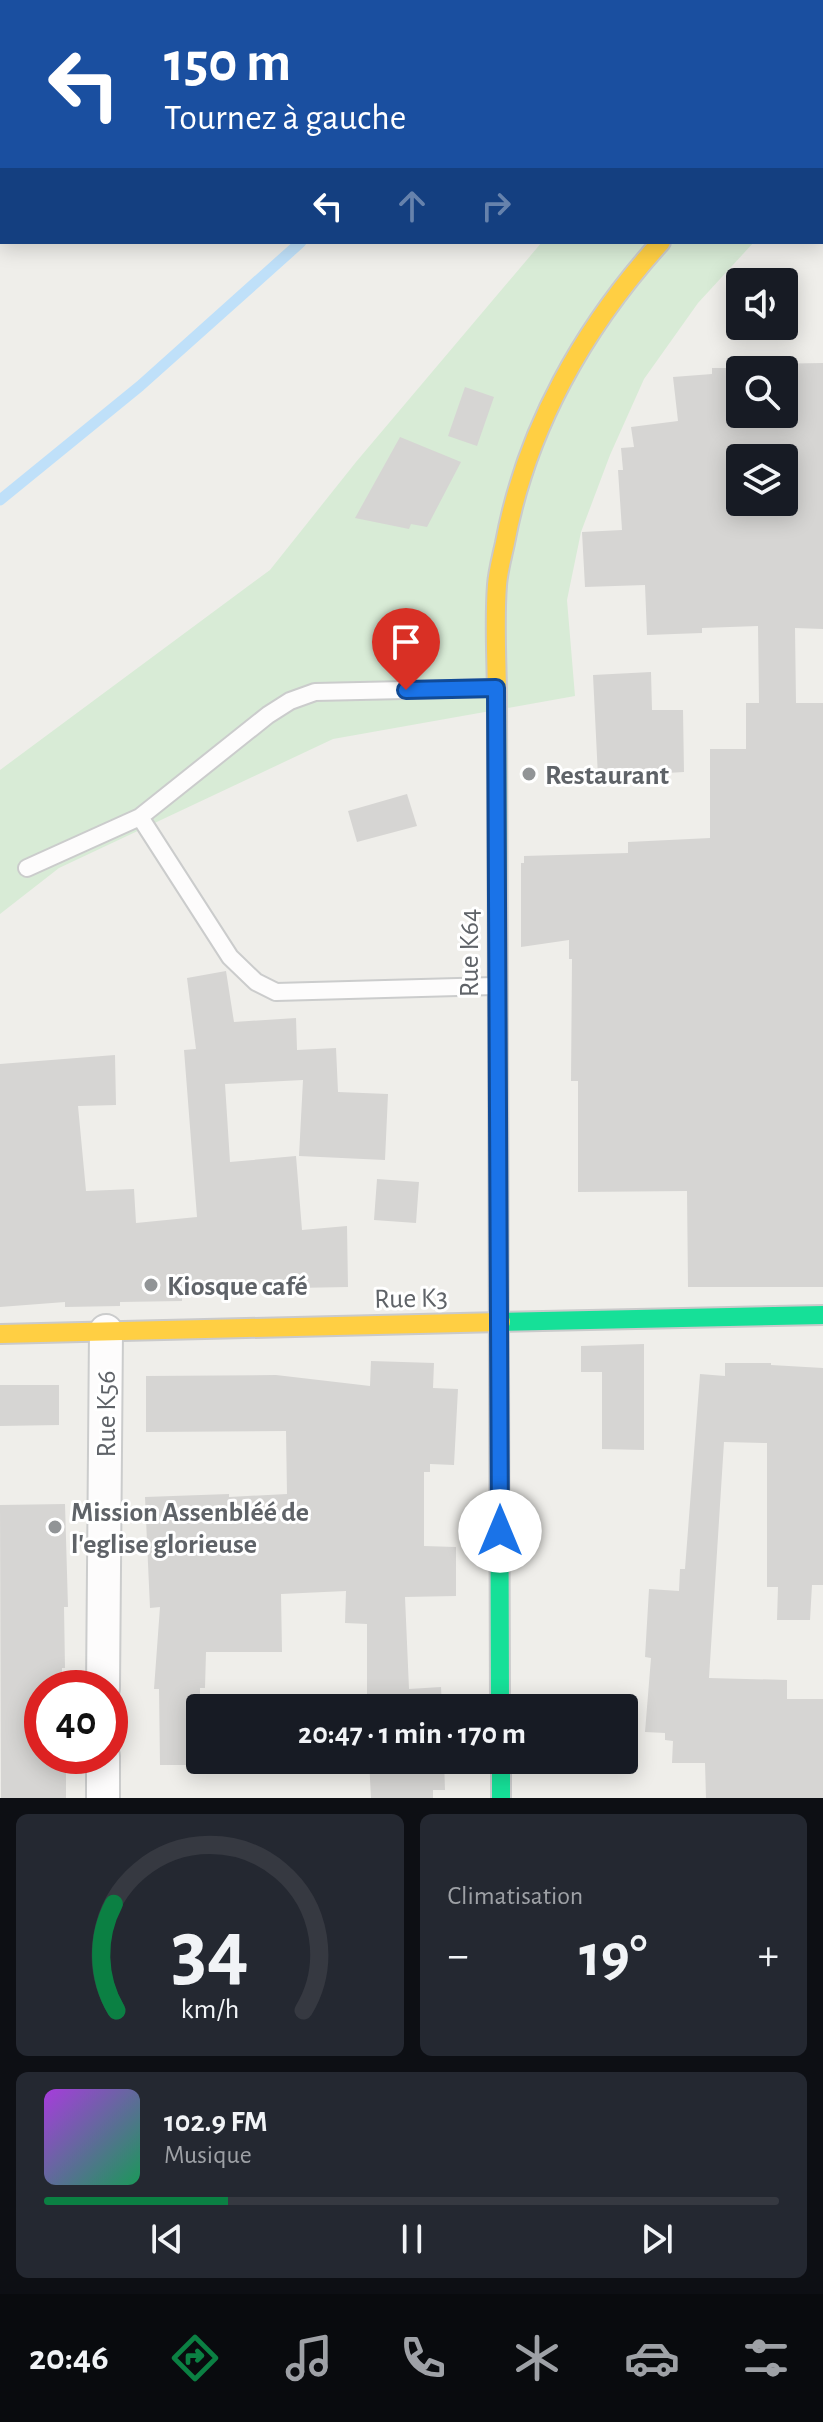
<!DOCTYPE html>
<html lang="fr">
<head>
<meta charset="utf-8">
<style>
  :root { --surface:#171b24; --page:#242831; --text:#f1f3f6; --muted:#9ea1a6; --line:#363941; --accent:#0b8043 }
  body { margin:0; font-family:"Alegreya Sans",sans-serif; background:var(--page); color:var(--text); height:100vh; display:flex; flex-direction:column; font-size:30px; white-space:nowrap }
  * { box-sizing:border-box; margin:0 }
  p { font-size:26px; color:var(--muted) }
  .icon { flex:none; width:44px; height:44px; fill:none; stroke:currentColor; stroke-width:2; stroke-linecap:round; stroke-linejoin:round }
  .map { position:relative; height:1798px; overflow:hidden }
  .drawer { display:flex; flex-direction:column; gap:16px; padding:16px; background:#0d0f14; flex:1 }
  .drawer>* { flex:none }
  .top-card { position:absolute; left:0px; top:0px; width:824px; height:244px; box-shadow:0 4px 20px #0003; background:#1a4fa0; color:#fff; overflow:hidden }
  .fabs { position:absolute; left:726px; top:268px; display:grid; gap:16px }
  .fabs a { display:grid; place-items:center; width:72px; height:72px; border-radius:8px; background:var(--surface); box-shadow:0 4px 20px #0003; font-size:40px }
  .speed { position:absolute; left:24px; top:1670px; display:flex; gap:16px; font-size:40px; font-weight:700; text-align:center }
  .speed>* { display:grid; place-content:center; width:104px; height:104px; border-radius:50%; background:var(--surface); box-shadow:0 4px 20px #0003; line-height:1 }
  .speed .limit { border:12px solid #d22; background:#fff; color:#111 }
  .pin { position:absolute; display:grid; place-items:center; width:68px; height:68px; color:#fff; margin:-82px -34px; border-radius:50% 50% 50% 0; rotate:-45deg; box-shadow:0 0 8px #0007 }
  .pin .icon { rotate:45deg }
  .me { position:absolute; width:88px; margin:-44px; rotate:0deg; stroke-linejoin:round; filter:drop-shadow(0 0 6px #0008) }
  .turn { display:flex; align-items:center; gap:28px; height:168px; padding:0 32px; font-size:36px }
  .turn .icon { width:104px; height:104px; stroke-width:2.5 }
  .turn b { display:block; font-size:56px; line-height:68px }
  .lanes { display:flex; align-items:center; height:76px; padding:0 32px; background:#0003; justify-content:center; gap:40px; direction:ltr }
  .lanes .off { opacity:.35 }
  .big { font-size:60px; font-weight:700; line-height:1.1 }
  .drawer .tile { flex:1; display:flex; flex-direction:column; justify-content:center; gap:12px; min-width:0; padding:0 28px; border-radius:12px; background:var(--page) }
  .drawer .dial { align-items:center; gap:0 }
  .dial svg { height:208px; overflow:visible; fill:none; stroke:var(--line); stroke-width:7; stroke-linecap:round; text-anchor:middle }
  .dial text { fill:var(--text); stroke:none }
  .song { display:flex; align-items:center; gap:24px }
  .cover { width:96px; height:96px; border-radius:12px; background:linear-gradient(135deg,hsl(280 70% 55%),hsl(150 70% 35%)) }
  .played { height:8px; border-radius:4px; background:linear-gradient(90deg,var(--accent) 25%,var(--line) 25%) }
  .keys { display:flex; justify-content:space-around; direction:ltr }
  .heat { display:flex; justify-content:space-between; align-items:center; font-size:44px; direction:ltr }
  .drawer .tiles { flex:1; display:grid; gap:16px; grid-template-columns:1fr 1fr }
  .tile:last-child { grid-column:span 2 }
  .trip { position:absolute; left:186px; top:1694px; width:452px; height:80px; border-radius:8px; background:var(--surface); box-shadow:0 4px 20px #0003; font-weight:700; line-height:80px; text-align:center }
  .dock { display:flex; height:128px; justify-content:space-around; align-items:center; background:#090b0e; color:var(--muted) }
  .dock .icon { width:56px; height:56px }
  .dock .selected { color:var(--accent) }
  .dock b { font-size:36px; color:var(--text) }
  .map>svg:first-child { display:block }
  .green { fill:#d8ebd6 }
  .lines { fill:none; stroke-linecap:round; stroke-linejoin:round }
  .stream { stroke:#bfe0f9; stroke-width:11 }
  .building { fill:#d6d5d3; fill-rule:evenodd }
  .lane-casing { stroke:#cbcccc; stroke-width:20 }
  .street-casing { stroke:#cbcccc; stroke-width:36 }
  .fast-casing { stroke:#cacacb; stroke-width:22 }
  .slow-casing { stroke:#cacacb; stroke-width:22 }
  .lane { stroke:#fdfcfc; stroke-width:16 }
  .street { stroke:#fdfcfc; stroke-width:32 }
  .fast { stroke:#16e098; stroke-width:18 }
  .slow { stroke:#ffcf43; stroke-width:18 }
  .route-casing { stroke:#114b97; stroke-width:20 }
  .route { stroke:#1a73e8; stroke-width:14 }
  .poi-dot { fill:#919496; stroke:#fff; stroke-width:3 }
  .labels { text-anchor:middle; stroke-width:6; stroke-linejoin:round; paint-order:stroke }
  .poi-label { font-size:28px; font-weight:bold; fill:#5f6368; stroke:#fff; text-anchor:start }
  .street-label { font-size:28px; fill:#5f6368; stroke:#fff }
</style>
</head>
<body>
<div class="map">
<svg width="823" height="1798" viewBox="0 0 823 1798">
  <rect width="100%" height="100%" fill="#efeeea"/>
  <path class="green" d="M692,0H823L822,168V2Z
    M542,242H754L698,303L644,379L610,455L581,532L567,600L575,696L333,739L59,868L0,914V770L270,570L356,462Z"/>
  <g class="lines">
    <path class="stream" d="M568,2L570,0
      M0,500L140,386L301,242"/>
  </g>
  <path class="building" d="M823,363V629L795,628L796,703H823V1287H688L687,1191L578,1192V1081H571L572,959H569V940L521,947V863H524V856L628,853V842L710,838V749H746V703H759L758,626L702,628V633L647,635L645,585L585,587L582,532L622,530L618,470H623L621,448L634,447L631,427L678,421L673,377L712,374V368H762V364ZM740,370H784V414H740ZM740,458H784V502H740Z
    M465,387L494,397L477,446L448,436Z
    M400,437L461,462L427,527L411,524L409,529L355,518Z
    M651,672L652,710H683L684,772L598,777L593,675Z
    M407,794L417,826L357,842L348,811Z
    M226,971L234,1022L296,1018L297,1050L336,1048L338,1092L388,1094L385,1160L299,1156L303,1080L225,1084L230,1162L296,1156L302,1230L347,1226L348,1287L246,1289V1284L182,1289V1301L120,1302V1306L65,1307V1302L0,1307V1064L115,1055L116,1105L78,1106L86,1191L134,1189L136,1223L197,1217L184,1050L196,1049L187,978Z
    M377,1179L419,1182L416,1223L374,1220Z
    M644,1344V1450L602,1449V1372H581V1346Z
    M371,1361L434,1363L433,1388L458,1389L454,1465L430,1464V1472H424V1546L456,1547V1596L405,1597L409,1689L441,1687L442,1708H367V1624L345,1623L346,1591L281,1594L282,1652H206L205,1688H200V1765H160L159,1689H154L160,1607L150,1608L145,1497L229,1494V1497L287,1494L286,1431L146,1432V1376L276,1375L370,1386Z
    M725,1363H771V1365L823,1368V1585H812L810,1620H777L778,1587H767V1443L724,1442L709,1678L787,1680V1699H823V1798H706L705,1763H672L673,1741L665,1740V1733L645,1732L651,1658L645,1657L649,1589L679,1591L680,1569H685L700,1374L725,1376Z
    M0,1385H59V1425L0,1426Z
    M65,1504L68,1607H64L65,1668H62V1688H42V1761H66V1798H1L0,1505Z
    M369,1760H444L445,1790H433V1798H371Z"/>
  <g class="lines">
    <g class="lane-casing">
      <path id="lane" d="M140,817L230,957L256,982L276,992L494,986
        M27,868L140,817L268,715L290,701L315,692L495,688"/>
    </g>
    <g class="street-casing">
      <path id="street" d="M103,1688L106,1331
        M103,1756V1798"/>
    </g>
    <g class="fast-casing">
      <path id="fast" d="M822,65L823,64
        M497,702L500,1708
        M501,1322L823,1315
        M501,1760V1798"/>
    </g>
    <g class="slow-casing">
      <path id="slow" d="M497,702C497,663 494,623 497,585C498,571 502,557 505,543C526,429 584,327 661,242
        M0,1334L501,1322"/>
    </g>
    <use href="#lane" class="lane"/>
    <use href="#street" class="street"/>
    <use href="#fast" class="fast"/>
    <use href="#slow" class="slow"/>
  </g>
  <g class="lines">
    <g class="route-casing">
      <path id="route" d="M406,690L496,688L500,1531"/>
    </g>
    <use href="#route" class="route"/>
  </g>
  <g class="poi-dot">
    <circle cx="529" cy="774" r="8"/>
    <circle cx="151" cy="1285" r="8"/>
    <circle cx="55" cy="1527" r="8"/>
  </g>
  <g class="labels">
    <g class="poi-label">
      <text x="545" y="784">Restaurant</text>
      <text x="167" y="1295">Kiosque café</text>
      <text x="71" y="1521">Mission Assenbléé de<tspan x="71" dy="32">l'eglise glorieuse</tspan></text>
    </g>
    <g class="street-label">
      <text transform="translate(468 953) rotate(-90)" y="10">Rue K64</text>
      <text transform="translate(411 1297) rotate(-1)" y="10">Rue K3</text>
      <text transform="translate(105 1414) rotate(-90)" y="10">Rue K56</text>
    </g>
  </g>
</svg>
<div class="fabs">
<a><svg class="icon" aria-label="sound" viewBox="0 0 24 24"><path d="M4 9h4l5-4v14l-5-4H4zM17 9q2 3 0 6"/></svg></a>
<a><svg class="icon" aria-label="search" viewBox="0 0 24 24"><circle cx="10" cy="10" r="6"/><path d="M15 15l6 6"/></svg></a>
<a><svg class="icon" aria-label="layers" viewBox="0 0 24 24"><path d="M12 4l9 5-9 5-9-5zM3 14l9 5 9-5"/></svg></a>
</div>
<div class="speed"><div class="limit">40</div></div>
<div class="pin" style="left:406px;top:690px;background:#d93025"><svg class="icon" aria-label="arrive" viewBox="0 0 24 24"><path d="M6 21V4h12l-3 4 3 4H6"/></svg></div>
<svg class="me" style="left:500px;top:1531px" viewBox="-20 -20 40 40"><circle r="19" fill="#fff"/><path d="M0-13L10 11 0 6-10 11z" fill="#1a73e8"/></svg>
<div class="trip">20:47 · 1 min · 170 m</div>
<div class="top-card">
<div class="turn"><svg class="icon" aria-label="left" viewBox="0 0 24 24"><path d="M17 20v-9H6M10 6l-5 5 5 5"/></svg><div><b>150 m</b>Tournez à gauche</div></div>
<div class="lanes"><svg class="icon" aria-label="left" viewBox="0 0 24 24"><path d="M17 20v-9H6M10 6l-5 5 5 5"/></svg><svg class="icon off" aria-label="ahead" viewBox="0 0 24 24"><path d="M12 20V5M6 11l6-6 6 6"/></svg><svg class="icon off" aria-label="right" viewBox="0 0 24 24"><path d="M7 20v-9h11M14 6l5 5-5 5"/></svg></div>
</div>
</div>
<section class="drawer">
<div class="tiles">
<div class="tile dial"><svg viewBox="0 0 100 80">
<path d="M14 69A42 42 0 1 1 86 69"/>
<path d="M14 69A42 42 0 0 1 13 28" stroke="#0b8043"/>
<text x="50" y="56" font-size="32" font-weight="700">34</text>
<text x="50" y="72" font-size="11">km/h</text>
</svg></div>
<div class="tile"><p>Climatisation</p>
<div class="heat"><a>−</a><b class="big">19°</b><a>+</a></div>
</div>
<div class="tile">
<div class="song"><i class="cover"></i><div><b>102.9 FM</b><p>Musique</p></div></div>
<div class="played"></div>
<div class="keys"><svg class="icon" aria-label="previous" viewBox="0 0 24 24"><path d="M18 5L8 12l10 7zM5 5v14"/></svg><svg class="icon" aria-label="pause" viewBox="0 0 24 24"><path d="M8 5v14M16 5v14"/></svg><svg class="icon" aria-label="next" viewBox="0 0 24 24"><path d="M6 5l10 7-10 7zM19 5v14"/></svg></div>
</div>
</div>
</section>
<nav class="dock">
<b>20:46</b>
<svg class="icon selected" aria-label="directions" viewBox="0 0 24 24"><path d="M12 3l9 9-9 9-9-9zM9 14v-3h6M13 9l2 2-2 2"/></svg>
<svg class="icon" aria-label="music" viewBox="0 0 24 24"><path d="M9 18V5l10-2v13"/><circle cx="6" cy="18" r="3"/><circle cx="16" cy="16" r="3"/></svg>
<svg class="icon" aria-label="phone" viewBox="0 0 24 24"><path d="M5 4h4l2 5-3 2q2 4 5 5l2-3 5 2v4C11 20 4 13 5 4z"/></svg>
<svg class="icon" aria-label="climate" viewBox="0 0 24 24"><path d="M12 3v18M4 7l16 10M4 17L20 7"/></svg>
<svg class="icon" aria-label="car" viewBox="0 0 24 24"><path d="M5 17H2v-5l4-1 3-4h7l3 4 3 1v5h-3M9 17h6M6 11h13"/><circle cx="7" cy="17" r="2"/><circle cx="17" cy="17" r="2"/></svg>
<svg class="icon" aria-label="filters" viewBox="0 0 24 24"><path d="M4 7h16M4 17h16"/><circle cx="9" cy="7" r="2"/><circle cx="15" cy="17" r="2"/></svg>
</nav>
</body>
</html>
